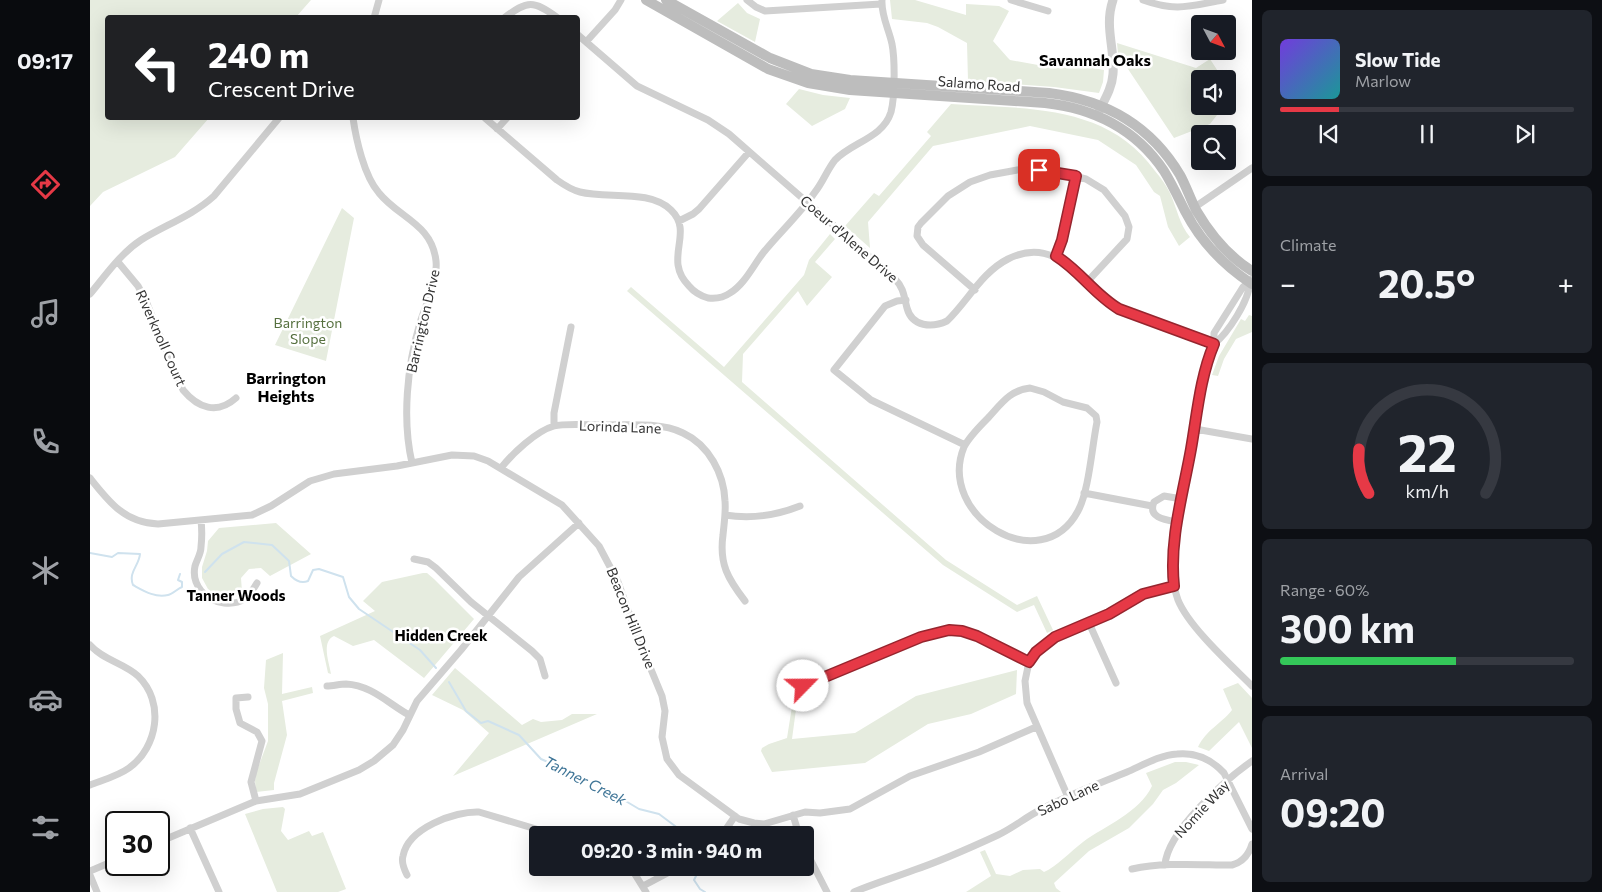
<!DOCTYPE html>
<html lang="en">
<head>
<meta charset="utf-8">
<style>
  :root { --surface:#171b24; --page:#20242c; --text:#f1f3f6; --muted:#9ea1a6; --line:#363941; --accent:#e63946 }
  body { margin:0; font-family:Commissioner,sans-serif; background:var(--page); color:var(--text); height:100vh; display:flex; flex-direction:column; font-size:19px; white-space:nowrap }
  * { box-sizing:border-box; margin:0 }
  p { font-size:16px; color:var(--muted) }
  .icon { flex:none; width:28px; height:28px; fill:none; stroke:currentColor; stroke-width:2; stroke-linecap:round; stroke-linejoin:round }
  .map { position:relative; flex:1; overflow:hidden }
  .sheet { display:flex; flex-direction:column; gap:10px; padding:10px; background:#0d0f14; width:350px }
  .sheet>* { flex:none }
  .guide { position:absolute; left:15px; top:15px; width:475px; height:105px; border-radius:5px; box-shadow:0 5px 20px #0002; background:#202124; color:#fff; overflow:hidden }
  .needle { width:32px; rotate:131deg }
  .fabs { position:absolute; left:1101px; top:15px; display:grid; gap:10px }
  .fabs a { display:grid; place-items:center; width:45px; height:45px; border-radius:5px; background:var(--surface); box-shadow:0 5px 20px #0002; font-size:25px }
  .speed { position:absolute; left:15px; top:811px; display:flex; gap:10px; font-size:25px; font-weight:700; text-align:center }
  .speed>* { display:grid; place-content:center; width:65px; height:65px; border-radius:50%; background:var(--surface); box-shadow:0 5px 20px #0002; line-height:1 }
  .speed .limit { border:2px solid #111; border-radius:8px; background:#fff; color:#111 }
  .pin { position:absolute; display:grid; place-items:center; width:42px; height:42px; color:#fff; margin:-21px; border-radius:10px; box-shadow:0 2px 8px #0006 }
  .me { position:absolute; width:55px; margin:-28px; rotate:67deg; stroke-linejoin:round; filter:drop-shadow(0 0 4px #0008) }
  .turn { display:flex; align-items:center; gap:18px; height:105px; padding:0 20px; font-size:22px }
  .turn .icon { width:65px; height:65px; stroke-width:2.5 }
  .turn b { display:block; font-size:35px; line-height:42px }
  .big { font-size:38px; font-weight:700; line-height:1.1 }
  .sheet .card { flex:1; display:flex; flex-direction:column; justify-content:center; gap:8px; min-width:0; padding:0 18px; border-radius:8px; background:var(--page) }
  .sheet .dial { align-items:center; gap:0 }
  .dial svg { height:130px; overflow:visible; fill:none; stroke:var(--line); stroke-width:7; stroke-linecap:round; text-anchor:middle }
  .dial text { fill:var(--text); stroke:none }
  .song { display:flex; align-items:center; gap:15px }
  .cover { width:60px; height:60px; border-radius:8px; background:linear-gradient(135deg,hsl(260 70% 55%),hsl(180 70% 35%)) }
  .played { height:5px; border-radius:2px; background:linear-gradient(90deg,var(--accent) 20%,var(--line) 20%) }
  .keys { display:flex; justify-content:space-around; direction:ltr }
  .heat { display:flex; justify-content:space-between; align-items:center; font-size:28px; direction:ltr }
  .charge { height:8px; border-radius:4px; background:linear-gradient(90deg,#34c759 60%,var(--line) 0) }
  .trip { position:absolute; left:439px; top:826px; width:285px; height:50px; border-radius:5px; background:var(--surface); box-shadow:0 5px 20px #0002; font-weight:700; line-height:50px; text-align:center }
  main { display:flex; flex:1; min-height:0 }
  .tabs { display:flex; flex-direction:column; width:90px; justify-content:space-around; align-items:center; background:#090b0e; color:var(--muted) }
  .tabs .icon { width:35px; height:35px }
  .tabs .on { color:var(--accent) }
  .tabs b { font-size:22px; color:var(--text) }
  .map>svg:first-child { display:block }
  .green { fill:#e6ecdf }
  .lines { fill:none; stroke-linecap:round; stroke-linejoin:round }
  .stream { stroke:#cfe2ee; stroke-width:2 }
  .minor { stroke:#d0d0d0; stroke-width:7 }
  .tertiary { stroke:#d0d0d0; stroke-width:9 }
  .secondary { stroke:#bdbdbd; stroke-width:10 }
  .route-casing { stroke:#96252e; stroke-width:12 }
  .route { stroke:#e63946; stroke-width:9 }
  .labels { text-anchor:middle; stroke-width:5; stroke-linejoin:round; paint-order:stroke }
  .street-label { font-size:14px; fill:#333; stroke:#fff }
  .park-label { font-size:14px; fill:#56703f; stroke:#fff }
  .neighbourhood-label { font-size:15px; font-weight:bold; fill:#000; stroke:#fff }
  .water-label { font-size:15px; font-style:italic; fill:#3f7597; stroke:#fff }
  .quarter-label { font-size:16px; font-weight:bold; fill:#000; stroke:#fff }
</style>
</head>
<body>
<main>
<nav class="tabs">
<b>09:17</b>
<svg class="icon on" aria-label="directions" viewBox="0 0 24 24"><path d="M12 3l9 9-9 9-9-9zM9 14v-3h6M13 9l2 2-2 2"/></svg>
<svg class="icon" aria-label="music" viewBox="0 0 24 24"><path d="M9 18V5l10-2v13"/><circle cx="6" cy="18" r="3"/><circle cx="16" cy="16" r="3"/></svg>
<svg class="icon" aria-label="phone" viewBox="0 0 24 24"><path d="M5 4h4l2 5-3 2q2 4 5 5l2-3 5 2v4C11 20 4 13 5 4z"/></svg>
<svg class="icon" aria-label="climate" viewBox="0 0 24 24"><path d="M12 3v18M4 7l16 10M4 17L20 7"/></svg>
<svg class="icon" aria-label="car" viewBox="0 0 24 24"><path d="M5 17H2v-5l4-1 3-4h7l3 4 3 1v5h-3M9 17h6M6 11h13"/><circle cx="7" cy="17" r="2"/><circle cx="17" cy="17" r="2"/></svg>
<svg class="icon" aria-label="filters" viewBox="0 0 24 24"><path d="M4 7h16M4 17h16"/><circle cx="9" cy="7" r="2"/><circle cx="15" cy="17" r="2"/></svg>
</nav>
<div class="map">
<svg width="1162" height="892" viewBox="0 0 1162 892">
  <rect width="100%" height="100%" fill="#fff"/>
  <path class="green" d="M0,0H221L206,17L18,18V118H119L85,157L13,192L0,206Z
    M800,0H825L876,15V4L909,6L919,11L903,41L918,58L920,60L948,65L982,68L991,66L1014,70L1013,82L1009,93L964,87L878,81L877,43L848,27L837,23L802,19Z
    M648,3L657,13L670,19L665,42L627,21Z
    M1027,43L1106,68L1120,59L1133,79H1110V106H1134L1120,124L1084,138L1028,54Z
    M709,89L733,95L760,98L755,109L722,126L696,104Z
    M861,104C934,109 1017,103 1065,171C1071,178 1076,185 1080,193C1087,208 1089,224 1100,237L1089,246L1078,227L1070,196L1064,192L1046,165L1008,140L940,126L843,146L778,222L780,248L755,226L784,193L789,196L841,136L837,132Z
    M252,208L264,218L236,361L185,345Z
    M740,234L745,239L725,262L742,277L717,306L708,291L653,354L652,382L856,560L927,605L947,596L963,630L957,633L944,605L927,612L853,565L537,291L541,287L634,367L714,275L719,260Z
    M1159,315L1162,316V332L1146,339L1134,359L1128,376L1122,375L1129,356L1151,319L1155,321Z
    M186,523L221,554L180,576L171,568L159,569L151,578L152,592L149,596L137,597L125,594L118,589L112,578V567L117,551L118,541L129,528Z
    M333,573H337L344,579L384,619L334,678L284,640L263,646L244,636C231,642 239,662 241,674L238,673L230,636L285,611L273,601L292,582Z
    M193,653L192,694L222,687L223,693L192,701L197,735L184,783V790L166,792L165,781L166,773L178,741V704L174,688L176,660Z
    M365,668L432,725L443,719L451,722L472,720L482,714H507L363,776L399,733L373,710L342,695Z
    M927,670L926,694L881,714L838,724L775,763L682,772L671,751L672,748L679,744L697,738L703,700L707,702L702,739L765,733L826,696Z
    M1148,683L1162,698V748L1149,722L1119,751L1108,747C1117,729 1130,725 1142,710L1133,689Z
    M1085,762H1096L1109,765L1086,783L1073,790L1063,804L1039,828L999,851L964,883L966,888L971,892H876L901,876L890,852L895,850L906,874L920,876L933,870L950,869L954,872C966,867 981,851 993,842C1016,825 1049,813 1062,786L1056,773Z
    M193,807L195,809L191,831L198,840L219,831L222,836L233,832L256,889L248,892H187L155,814L173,809Z"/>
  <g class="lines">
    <path class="stream" d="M0,553L22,557L28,553L50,554C49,566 38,572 43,585C54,591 65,598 78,595C83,594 87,589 92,587V582L88,580L90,574
      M115,572L132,554L154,542L182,545L199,561L201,576C206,581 211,584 218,581L223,570L229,569L253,577L259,597L269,609L330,650L346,668
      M359,682L376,711L391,723L398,721L429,735L451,759L507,784L549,809L569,814L597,835
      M610,868L604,880L610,889L615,892"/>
    <path class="minor" d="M657,0L666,7L675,11L791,4
      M921,0L958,11
      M1053,0C1086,12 1100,6 1133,0
      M284,18L289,0
      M414,18C438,0 443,0 468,18
      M488,35L547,86L618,120L639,134L805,279C814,288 814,297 817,308C822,327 842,328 857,321C877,302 892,272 918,259C971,232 995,292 1034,312C1046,318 1061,321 1074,325C1090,331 1107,338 1124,344
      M496,42L525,10L531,0
      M263,118C266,139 274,176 289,193C309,218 342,224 346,261C348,282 336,303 330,323C317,366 312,420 322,463
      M395,118L467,180C474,185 482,190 490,192C517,199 560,189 581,210C605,233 572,259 599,286C604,292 611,296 618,298C626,299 633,298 640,293C654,285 663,266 673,253C690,232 710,214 725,192C733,182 737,170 745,160C762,142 793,138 801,112C805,97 805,59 802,44C799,29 791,16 792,0
      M407,129L417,118
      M1105,207L1162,168
      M589,221L603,214L609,209L659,152
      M966,256L972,240L987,176
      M28,262L48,286L56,301L73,343L93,390C108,408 127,415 146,398
      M1162,279L1153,287L1124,333V344L1114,377L1082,561C1083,575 1083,587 1088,600C1099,627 1140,664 1162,686
      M885,290L833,245L827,236L828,227L831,223L858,196L880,182L900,175L933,169L959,170L984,176L996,179L1014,190L1035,216L1039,227L1037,239L997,282
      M0,294C15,276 31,253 51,240C75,225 102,216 124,196L189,118
      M816,300L807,301L795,306L744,370L781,400L875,445
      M1124,344C1138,333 1159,301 1160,282
      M940,388L954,392L973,402L997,408L1006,416L1007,422C1002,446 999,491 988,511C951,580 846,516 874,447C879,437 890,426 898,418C911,404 920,390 940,388Z
      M464,426V413L481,327
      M1105,429L1162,439
      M411,468C422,454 446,431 464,426C475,423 501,425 514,425C537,425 571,422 593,433C619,445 634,474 635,501C636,512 634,524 633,535C629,564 638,579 655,601
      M0,478C19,502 35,523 68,524L162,515L181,506L220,481L244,474L307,466L362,455L384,456L398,461L472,505L509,546L528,582L548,638L572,696L575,711L572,737L577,759L589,775L649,819L664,823L674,824L715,812L730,813L760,809L820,776L889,752L946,727
      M994,493L1062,506
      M635,515C661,519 685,516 710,506
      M111,520C112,529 112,538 111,547C111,554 107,559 105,566C101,585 116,601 134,603C152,605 159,597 167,583
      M1088,522C1076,520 1057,518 1064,502L1074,496L1092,499
      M324,559L338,562L346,568L381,602L442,651L450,659L455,676
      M999,623L1026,683
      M0,645C13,660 34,663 48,676C75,702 68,747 39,768C28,776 13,780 0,785
      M237,686C243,686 250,684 256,684C281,685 299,704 319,715
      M713,686L831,637C840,633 849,630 858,630C884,628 917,651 939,662
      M158,697L146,698V709L150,723L167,732L172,741L161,782L166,801
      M978,797L937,703L935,681L939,662L946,652L965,637L1019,613L1053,594L1084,586
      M703,815L709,835
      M100,828L129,892
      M632,835L645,816
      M69,842L166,801L210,794L269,770L284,761L303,745L313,730L327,701L371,650L429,577L489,523
      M715,849L737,892
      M1075,865C1077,832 1135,780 1162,761
      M541,868L556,892
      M1042,869C1075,862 1109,865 1142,865C1153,862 1159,854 1162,844
      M0,871L26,860
      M0,875L7,892
      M317,875C314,869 311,862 313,856C318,828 365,811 389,812L466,835
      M553,886L587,868
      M764,892C785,883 803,878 824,870C851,861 882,847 908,835C923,828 936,817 950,810C978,795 1008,784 1037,772C1053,765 1070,755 1087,754C1106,752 1121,759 1134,773L1162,829"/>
    <path class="tertiary" d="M1009,111C1015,99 1022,88 1023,74C1025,48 1014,26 1023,0"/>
    <path class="secondary" d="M556,0L678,69L718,83L760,90L955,103C1003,108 1046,129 1074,171C1082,184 1088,197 1095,211C1111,242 1133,265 1162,284
      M576,0L680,58L721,74L760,80L959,93C1015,100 1061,126 1090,175C1096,186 1100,198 1106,210C1120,234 1138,256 1162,271"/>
  </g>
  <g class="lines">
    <g class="route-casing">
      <path id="route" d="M713,686L831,637L859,630L872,631L887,636L939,662L946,652L965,637L1019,614L1053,594L1084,586C1079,540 1093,494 1101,449C1107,415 1110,377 1124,344L1029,309C1005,295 990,271 966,256L972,240L986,176L949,170"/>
    </g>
    <use href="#route" class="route"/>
  </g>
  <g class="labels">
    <g class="street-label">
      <text transform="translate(889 84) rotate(4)" y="5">Salamo Road</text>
      <text transform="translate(759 239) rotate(41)" y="5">Coeur d'Alene Drive</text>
      <text transform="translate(333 321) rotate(-77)" y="5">Barrington Drive</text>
      <text transform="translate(71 338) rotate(66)" y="5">Riverknoll Court</text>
      <text transform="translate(530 427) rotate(2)" y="5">Lorinda Lane</text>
      <text transform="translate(541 618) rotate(68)" y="5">Beacon Hill Drive</text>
      <text transform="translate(978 798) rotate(-25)" y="5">Sabo Lane</text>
      <text transform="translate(1112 809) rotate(-47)" y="5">Nomie Way</text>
    </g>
    <g class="park-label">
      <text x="218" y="328">Barrington<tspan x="218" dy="16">Slope</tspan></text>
    </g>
    <g class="neighbourhood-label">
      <text x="146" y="601">Tanner Woods</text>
      <text x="351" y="641">Hidden Creek</text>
    </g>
    <g class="water-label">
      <text transform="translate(495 781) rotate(27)" y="5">Tanner Creek</text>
    </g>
    <g class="quarter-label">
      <text x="1005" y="66">Savannah Oaks</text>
      <text x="196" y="384">Barrington<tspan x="196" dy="18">Heights</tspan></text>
    </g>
  </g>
</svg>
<div class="fabs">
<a><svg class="needle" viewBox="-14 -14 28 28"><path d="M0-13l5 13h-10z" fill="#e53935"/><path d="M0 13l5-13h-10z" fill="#9ea1a6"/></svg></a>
<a><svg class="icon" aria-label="sound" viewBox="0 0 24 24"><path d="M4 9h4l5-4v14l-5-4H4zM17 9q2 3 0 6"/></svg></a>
<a><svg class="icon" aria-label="search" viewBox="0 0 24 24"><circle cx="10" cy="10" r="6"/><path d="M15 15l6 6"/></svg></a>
</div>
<div class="speed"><div class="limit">30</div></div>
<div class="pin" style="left:949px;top:170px;background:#d93025"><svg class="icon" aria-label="arrive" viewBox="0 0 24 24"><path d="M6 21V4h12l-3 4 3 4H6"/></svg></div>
<svg class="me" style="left:713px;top:686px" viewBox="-20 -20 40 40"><circle r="19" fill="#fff"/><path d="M0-13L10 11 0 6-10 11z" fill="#e63946"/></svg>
<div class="trip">09:20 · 3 min · 940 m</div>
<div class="guide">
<div class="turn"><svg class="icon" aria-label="left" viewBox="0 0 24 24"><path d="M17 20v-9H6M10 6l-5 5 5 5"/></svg><div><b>240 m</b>Crescent Drive</div></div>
</div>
</div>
<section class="sheet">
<div class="card">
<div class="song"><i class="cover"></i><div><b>Slow Tide</b><p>Marlow</p></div></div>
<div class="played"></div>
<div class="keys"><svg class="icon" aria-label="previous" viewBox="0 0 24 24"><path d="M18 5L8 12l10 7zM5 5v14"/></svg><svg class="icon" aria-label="pause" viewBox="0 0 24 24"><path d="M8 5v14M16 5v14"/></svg><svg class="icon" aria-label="next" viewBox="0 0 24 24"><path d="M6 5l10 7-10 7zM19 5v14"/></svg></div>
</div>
<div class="card"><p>Climate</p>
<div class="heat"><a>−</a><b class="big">20.5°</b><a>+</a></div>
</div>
<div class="card dial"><svg viewBox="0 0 100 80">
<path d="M14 69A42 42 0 1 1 86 69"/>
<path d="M14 69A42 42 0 0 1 8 42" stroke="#e63946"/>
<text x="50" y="56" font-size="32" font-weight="700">22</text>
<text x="50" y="72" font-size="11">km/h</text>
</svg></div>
<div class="card"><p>Range · 60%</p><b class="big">300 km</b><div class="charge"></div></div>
<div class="card"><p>Arrival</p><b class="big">09:20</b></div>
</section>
</main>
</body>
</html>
